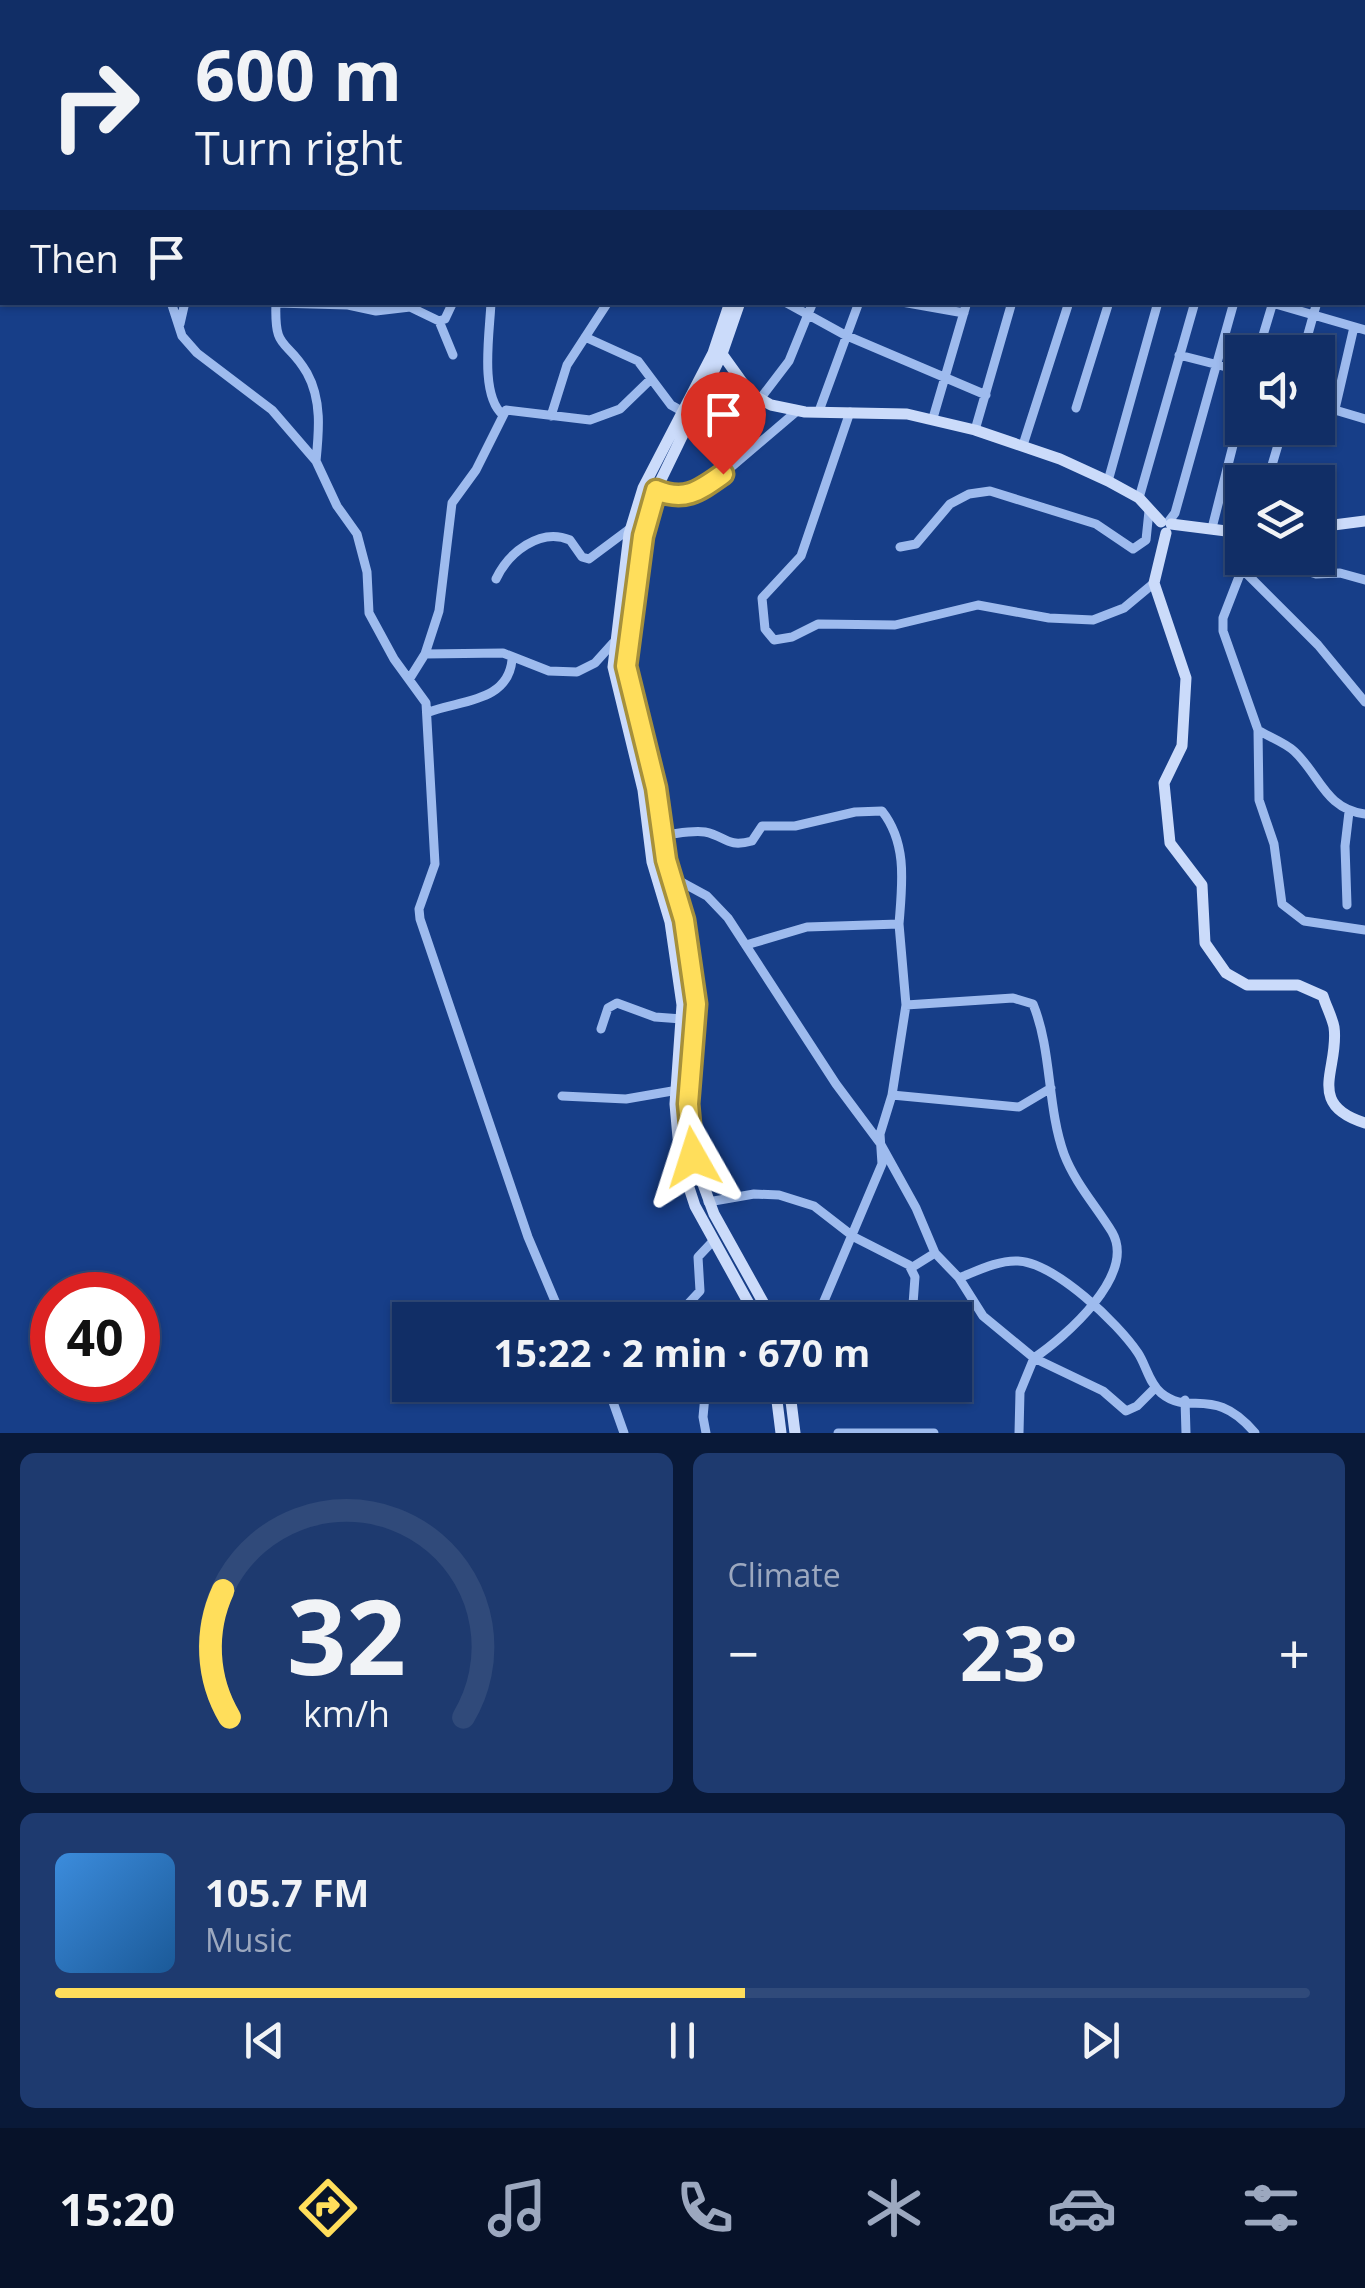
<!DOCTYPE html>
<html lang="en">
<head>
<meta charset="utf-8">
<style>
  :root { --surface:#112e66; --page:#1e3a6f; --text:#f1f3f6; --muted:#9ca8bf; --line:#304a7a; --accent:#ffde5b }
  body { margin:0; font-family:"Open Sans",sans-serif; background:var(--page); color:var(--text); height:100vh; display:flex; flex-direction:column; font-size:38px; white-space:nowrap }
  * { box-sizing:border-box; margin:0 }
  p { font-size:32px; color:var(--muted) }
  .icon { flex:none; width:55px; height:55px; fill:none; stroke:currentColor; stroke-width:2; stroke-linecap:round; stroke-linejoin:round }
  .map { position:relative; height:1433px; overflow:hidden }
  .details { display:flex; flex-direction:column; gap:20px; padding:20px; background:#091938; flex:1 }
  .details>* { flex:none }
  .top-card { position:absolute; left:0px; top:0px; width:1365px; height:305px; box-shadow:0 2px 8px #0004,0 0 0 2px var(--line); background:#112e66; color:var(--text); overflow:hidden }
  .fabs { position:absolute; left:1225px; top:335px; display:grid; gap:20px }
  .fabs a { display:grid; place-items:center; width:110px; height:110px; border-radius:0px; background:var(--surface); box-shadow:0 2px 8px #0004,0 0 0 2px var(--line); font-size:50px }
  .speed { position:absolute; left:30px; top:1272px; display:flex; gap:20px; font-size:50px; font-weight:700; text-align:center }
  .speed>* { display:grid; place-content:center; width:130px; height:130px; border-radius:50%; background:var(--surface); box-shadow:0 2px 8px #0004,0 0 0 2px var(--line); line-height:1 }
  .speed .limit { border:15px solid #d22; background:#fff; color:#111 }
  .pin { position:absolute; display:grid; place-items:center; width:85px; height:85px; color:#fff; margin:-102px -42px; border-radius:50% 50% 50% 0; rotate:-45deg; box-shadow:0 0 10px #0007 }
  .pin .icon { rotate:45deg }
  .me { position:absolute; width:110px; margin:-55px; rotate:354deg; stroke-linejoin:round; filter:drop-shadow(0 0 8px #0008) }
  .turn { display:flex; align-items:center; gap:35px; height:210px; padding:0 30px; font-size:45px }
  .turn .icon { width:130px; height:130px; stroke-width:2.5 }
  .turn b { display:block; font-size:70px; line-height:85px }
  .then { display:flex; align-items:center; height:95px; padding:0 30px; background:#0003; gap:20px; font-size:38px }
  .big { font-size:75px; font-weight:700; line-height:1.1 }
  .details .tile { flex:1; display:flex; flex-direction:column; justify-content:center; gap:15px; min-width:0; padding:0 35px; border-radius:15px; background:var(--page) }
  .details .dial { align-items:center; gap:0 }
  .dial svg { height:260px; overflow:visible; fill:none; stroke:var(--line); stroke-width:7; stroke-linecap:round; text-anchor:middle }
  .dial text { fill:var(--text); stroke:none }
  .song { display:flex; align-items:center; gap:30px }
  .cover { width:120px; height:120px; border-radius:15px; background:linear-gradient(135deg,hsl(210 70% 55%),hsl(210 70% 35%)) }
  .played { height:10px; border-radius:5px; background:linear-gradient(90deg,var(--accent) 55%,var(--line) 55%) }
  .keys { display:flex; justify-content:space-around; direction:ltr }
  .heat { display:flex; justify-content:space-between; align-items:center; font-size:55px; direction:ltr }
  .details .tiles { flex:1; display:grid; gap:20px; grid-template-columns:1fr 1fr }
  .tile:last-child { grid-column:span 2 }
  .trip { position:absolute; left:392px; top:1302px; width:580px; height:100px; border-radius:0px; background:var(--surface); box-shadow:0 2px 8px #0004,0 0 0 2px var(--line); font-weight:700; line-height:100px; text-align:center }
  .dock { display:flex; height:160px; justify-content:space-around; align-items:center; background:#071229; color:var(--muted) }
  .dock .icon { width:70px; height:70px }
  .dock .active { color:var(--accent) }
  .dock b { font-size:45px; color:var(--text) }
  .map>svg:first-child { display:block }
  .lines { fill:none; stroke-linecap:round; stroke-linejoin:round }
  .street { stroke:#9ebbee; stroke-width:9 }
  .secondary { stroke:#cbdbfa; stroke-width:11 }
  .highway { stroke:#fff; stroke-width:15 }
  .route-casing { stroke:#a6903b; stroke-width:25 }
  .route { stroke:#ffde5b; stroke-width:18 }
</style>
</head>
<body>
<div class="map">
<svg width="1365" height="1433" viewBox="0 0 1365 1433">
  <rect width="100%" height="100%" fill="#173e88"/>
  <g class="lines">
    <path class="street" d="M68,0L69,2
      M322,0V2
      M477,0L478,2
      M579,0L580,2
      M671,0L673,2
      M1046,0L1047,2
      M1252,0L1255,2
      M1119,1L1120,2
      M651,2L656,0
      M989,2L990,0
      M1207,2L1211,0
      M1362,45V54
      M1362,68L1365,69
      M1362,125H1365
      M0,249H2
      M1362,282L1365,283
      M171,302L182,336L197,353L272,410L316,461L337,506L357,534L367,572L369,613L394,659L426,703L435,864L419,909L420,919L528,1237L563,1320
      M276,302C274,353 286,337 307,373C322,400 319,431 316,461
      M491,302C490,331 479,395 503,415
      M785,302L845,335L986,395
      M902,302L964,313
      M1269,302L1365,330
      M276,303L348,305L376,311L410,307L439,321L445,319L453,302
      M439,321L453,355
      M180,324L185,302
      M585,337L638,361L671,405L687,414
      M1258,352L1273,302
      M1303,352L1317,302
      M1179,355L1242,371
      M760,399L789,361L813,302
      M1318,405L1365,419
      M1076,408L1109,302
      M1335,409L1354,327
      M819,411L859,302
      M850,412L801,556L762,598L765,629L774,640L792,637L818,624L895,625L978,605L1049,618L1093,620L1124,608L1154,583
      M551,416L567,365L608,302
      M933,418L967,302
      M975,430L1012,302
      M1023,445L1069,302
      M1108,481L1158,302
      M1267,482L1283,428
      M656,490L675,498L687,497L723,474L797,411
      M1139,498L1195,302
      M1169,521L1175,513L1234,302
      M1212,528L1242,410
      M900,547L916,544L950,504L969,494L990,491L1096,524L1133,549L1146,540L1149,511
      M1242,556V569L1318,645L1365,702
      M1266,558L1316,574L1340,573L1365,580
      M1242,569L1223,618V631L1258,730L1259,800L1274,844L1282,904L1304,921L1365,930
      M496,579C508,553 540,527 570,540L582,557L589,559L632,527
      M425,654L503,653L549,671L577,672L595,663L613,643
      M410,678L425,654L439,611L452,503L476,470L506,410L590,420L620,409L651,379
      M429,712C461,700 508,702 512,660
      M1258,730C1269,737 1284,742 1294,751C1320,775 1325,809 1365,814
      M663,835C676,834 692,830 705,832C726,836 726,848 752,841L762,826H795L855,812L882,811C908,844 902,885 899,924
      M672,877L707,896L728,918L836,1084L880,1143L916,1208L935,1253L959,1278L983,1316L1034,1358L1020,1392L1019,1433
      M1347,905L1345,846L1349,812
      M746,945L807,927L899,924L906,1005L892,1095L880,1134L882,1164L816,1320
      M906,1005L1013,998L1033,1004C1052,1050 1047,1107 1064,1154C1075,1183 1096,1206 1112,1232C1137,1275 1065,1337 1034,1358L1103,1391L1126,1411L1137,1406L1155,1388
      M601,1029L608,1008L617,1003L655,1017L682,1019
      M892,1095L1019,1107L1051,1088
      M562,1096L626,1099L678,1090
      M708,1202L754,1194L779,1195L814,1206L854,1237L909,1265L915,1277L912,1318
      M911,1268L935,1253
      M959,1278C977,1271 998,1260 1018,1261C1055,1263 1118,1323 1138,1353C1146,1365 1149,1383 1161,1393C1190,1417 1214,1384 1255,1433
      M673,1320L700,1291L698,1257L714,1240
      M600,1385L613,1402L624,1433
      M706,1385L703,1417L706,1433
      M1185,1400L1186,1433
      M838,1433H934"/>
    <path class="secondary" d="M767,0L768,2
      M776,0L777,2
      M730,302L713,353L643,488L629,534L613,667L643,790L652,862L670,922L682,1005L675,1104L680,1160L695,1206L758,1320
      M740,302L722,354L656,490L643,535L626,666L656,788L696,1004L688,1104L693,1157L714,1214L773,1320
      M722,354L750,393L771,405L805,412L907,414L975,430L1060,459L1108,481L1139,498L1161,522
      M1171,524L1242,533
      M1318,527L1365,521
      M1166,533L1154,583L1186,678L1182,746L1164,783L1170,843L1202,885L1205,943L1226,973L1247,985H1298L1323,996C1326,1006 1332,1017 1334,1027C1340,1068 1304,1104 1365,1123
      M775,1385L781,1433
      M789,1385L795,1433"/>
    <path class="highway" d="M830,0L832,2
      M1362,218H1365"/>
  </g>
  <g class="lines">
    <g class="route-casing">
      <path id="route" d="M693,1157L688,1104L696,1004L684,920L666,860L656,788L626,666L643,536L656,490C685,502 699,491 723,474"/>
    </g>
    <use href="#route" class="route"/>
  </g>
</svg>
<div class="fabs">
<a><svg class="icon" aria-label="sound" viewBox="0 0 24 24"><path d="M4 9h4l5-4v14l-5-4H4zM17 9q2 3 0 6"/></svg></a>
<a><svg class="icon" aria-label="layers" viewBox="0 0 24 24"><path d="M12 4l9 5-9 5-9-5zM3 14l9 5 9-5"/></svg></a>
</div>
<div class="speed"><div class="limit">40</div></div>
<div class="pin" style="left:723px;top:474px;background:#d93025"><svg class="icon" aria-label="arrive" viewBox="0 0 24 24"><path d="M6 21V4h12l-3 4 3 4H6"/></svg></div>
<svg class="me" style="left:693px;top:1157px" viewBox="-20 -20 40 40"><path d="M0-17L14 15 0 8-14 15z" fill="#ffde5b" stroke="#fff" stroke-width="4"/></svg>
<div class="trip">15:22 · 2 min · 670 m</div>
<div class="top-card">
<div class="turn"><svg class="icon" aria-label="right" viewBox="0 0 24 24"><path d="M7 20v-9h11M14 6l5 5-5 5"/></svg><div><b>600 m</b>Turn right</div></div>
<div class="then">Then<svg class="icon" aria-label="arrive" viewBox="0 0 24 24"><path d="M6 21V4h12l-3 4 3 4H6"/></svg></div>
</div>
</div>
<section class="details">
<div class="tiles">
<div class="tile dial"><svg viewBox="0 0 100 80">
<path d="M14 69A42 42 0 1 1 86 69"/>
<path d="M14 69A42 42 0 0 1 12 30" stroke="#ffde5b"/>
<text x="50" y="56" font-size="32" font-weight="700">32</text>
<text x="50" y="72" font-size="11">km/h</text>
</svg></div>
<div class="tile"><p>Climate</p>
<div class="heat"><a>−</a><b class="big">23°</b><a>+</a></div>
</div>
<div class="tile">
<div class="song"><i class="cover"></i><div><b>105.7 FM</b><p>Music</p></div></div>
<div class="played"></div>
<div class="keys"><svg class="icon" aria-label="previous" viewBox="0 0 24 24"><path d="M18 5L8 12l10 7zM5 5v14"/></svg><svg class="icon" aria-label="pause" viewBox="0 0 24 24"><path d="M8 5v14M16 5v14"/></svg><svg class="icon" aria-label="next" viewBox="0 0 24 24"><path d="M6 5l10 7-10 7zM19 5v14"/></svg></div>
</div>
</div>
</section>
<nav class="dock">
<b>15:20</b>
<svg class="icon active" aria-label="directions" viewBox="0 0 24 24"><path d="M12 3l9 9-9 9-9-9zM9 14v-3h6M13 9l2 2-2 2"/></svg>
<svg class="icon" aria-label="music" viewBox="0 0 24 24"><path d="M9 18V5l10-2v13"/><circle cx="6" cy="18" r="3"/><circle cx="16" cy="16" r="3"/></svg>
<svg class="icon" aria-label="phone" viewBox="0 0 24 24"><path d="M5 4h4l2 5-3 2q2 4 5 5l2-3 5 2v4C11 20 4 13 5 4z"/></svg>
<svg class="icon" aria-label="climate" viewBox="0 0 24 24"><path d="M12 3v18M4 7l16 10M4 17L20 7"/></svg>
<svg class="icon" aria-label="car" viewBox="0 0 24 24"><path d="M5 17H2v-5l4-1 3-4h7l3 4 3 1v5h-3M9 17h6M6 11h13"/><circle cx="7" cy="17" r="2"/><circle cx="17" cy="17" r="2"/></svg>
<svg class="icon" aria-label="filters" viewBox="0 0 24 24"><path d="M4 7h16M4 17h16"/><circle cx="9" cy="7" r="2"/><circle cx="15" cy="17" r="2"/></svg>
</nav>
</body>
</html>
